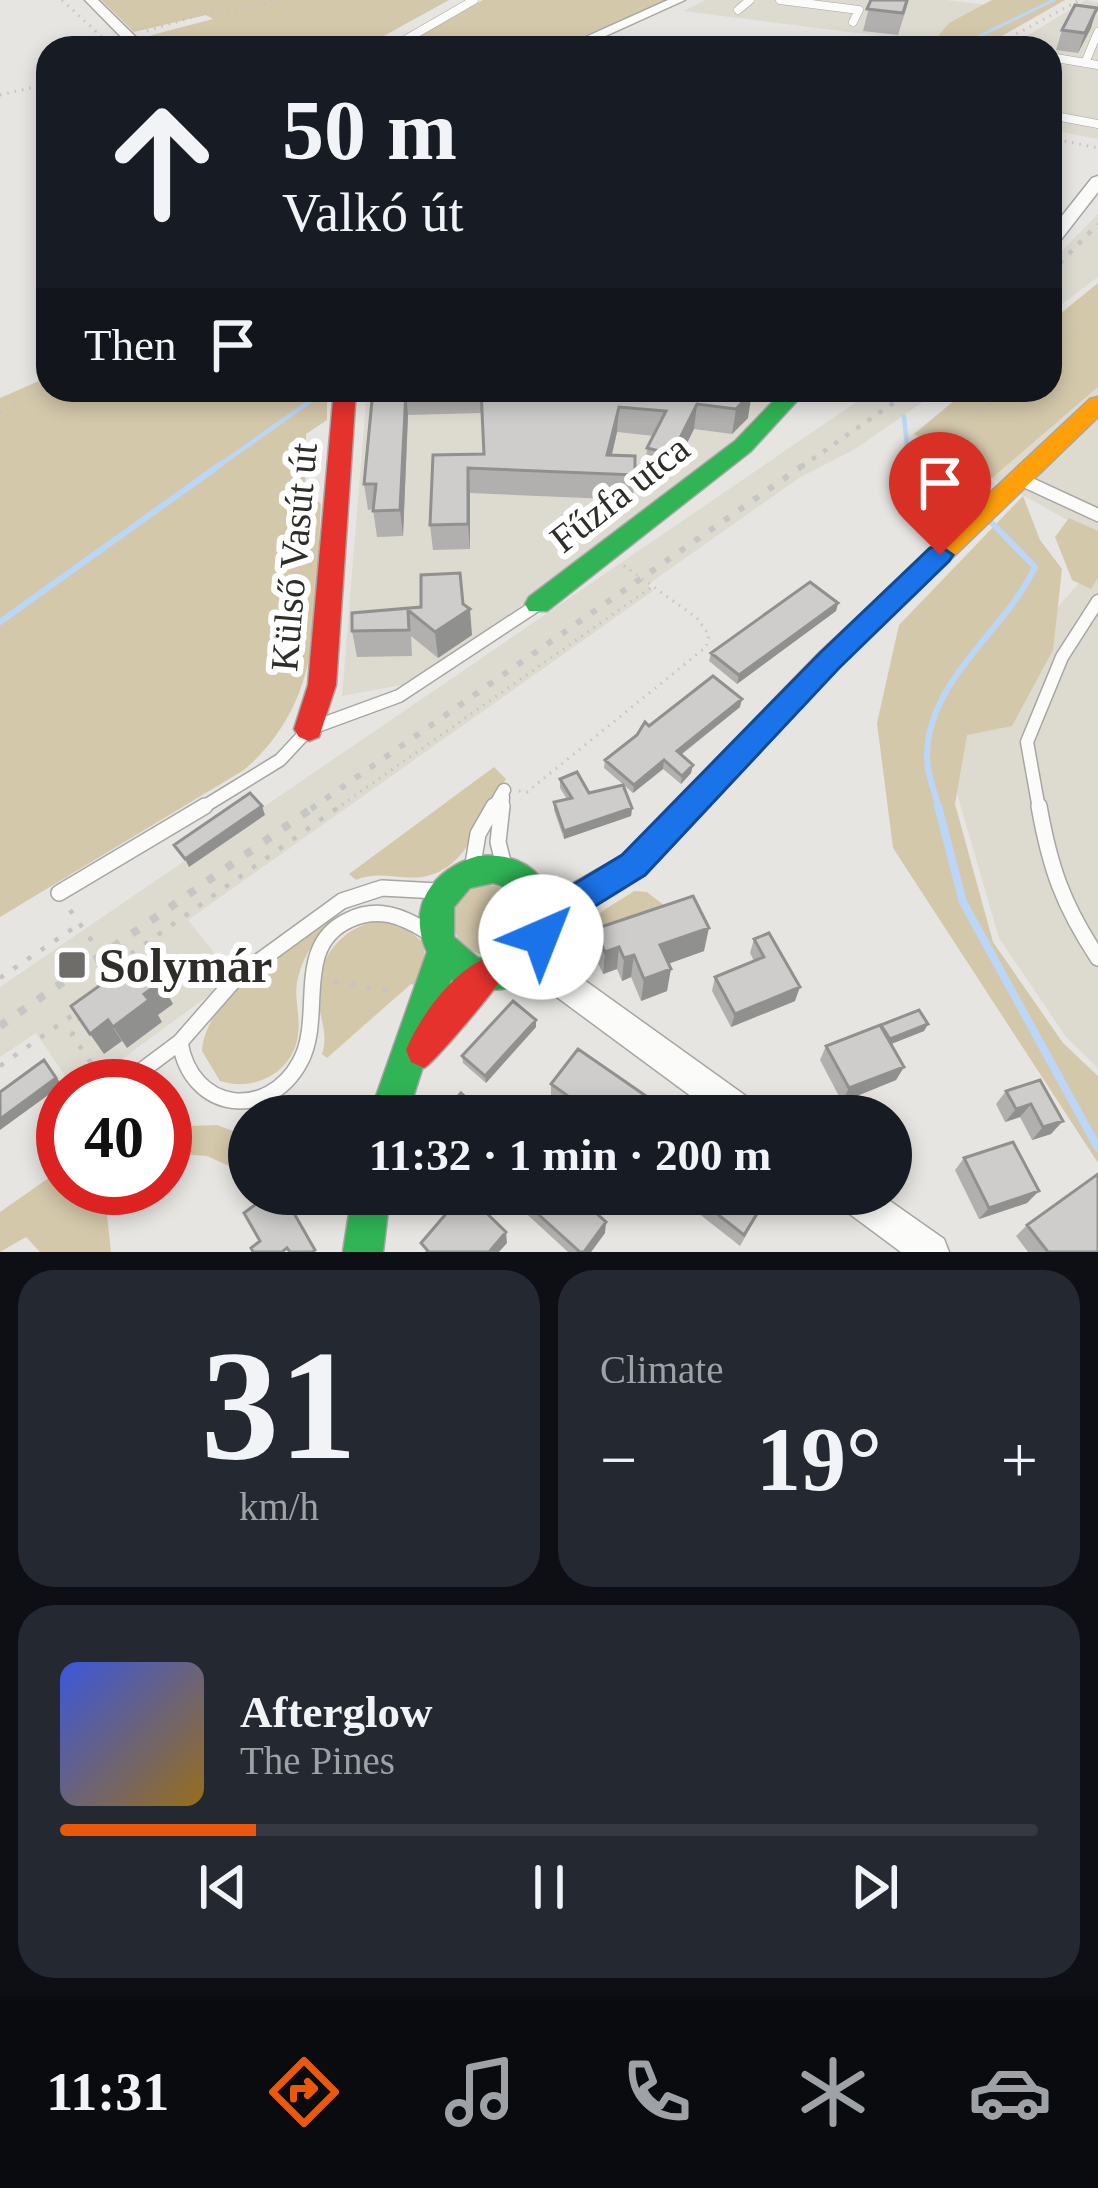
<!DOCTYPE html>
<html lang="en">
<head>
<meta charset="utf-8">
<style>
  :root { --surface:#171b24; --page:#242831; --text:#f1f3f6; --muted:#9ea1a6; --line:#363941; --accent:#ea580c }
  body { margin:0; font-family:"Times New Roman",serif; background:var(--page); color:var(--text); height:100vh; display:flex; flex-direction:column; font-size:45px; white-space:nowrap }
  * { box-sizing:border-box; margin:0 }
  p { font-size:39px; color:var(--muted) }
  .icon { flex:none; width:66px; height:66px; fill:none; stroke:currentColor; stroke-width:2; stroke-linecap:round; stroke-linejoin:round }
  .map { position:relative; height:1252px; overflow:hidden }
  .sheet { display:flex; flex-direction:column; gap:18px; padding:18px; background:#0d0f14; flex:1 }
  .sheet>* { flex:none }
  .top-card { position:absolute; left:36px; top:36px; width:1026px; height:366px; border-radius:36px; box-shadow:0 6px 18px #0003; background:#171b24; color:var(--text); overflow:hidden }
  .speed { position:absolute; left:36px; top:1059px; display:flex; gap:24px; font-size:60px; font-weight:700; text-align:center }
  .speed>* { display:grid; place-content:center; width:156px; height:156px; border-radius:50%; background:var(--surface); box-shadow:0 6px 18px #0003; line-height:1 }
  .speed .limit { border:18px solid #d22; background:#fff; color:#111 }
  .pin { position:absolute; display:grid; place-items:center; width:102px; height:102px; color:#fff; margin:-123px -51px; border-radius:50% 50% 50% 0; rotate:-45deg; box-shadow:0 0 12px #0007 }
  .pin .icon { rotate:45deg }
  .me { position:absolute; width:132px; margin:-66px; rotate:44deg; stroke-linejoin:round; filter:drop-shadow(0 0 9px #0008) }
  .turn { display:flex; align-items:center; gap:42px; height:252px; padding:0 48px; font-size:54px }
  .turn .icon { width:156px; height:156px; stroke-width:2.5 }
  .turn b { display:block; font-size:84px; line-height:102px }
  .then { display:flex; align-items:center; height:114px; padding:0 48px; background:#0003; gap:24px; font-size:45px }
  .big { font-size:90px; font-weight:700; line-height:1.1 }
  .sheet .widget { flex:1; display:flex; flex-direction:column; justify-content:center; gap:18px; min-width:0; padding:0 42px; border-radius:36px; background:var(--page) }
  .sheet .dial { align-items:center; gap:0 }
  .dial b { font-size:156px; line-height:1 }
  .song { display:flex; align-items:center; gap:36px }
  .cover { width:144px; height:144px; border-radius:18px; background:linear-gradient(135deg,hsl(230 70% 55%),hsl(40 70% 35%)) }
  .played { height:12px; border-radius:6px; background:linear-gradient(90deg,var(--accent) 20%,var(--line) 20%) }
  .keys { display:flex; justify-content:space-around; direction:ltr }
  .heat { display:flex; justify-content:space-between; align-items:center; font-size:66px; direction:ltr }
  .sheet .tiles { flex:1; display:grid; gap:18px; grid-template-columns:1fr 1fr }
  .widget:last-child { grid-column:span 2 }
  .trip { position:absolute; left:228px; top:1095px; width:684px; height:120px; border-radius:60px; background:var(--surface); box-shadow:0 6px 18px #0003; font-weight:700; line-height:120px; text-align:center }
  .menu { display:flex; height:192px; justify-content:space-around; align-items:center; background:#090b0e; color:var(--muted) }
  .menu .icon { width:84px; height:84px }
  .menu .on { color:var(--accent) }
  .menu b { font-size:54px; color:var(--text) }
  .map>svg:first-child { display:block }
  .built { fill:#dddad0 }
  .green { fill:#d4c8ab }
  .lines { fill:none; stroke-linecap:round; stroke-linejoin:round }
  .stream-far3 { stroke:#bbd6f6; stroke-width:3 }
  .stream-far2 { stroke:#bbd6f6; stroke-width:4.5 }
  .stream-far1 { stroke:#bbd6f6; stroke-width:6 }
  .stream { stroke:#bbd6f6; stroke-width:8 }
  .lane-far2-casing { stroke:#a7a6a3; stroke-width:9 }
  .lane-far1-casing { stroke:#a7a6a3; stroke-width:15 }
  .lane-casing { stroke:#a7a6a3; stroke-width:18 }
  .street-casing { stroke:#a7a6a3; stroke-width:3 }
  .fast-casing { stroke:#a7a6a3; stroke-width:3 }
  .slow-casing { stroke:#a7a6a3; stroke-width:3 }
  .jam-casing { stroke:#a7a6a3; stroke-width:3 }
  .path-far1 { stroke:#c6c4c3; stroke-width:3; stroke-dasharray:1.5 6; stroke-linecap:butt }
  .path { stroke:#c6c4c3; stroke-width:4.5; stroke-dasharray:4.5 12; stroke-linecap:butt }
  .lane-far2 { stroke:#fbfbfa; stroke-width:8 }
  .lane-far1 { stroke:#fbfbfa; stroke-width:12 }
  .lane { stroke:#fbfbfa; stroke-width:15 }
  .street { fill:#fbfbfa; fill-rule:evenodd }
  .fast { fill:#30b455; fill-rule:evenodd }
  .slow { fill:#ff9f0a; fill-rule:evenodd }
  .jam { fill:#e5322d; fill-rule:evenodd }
  .rail-far2 { stroke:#c6c6c4; stroke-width:4.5; stroke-dasharray:4.5 9; stroke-linecap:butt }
  .rail-far1 { stroke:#c6c6c4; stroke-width:6; stroke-dasharray:6 12; stroke-linecap:butt }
  .rail { stroke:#c6c6c4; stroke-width:8; stroke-dasharray:8 15; stroke-linecap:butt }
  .wall { fill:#b1b0af }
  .shaded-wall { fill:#90908f }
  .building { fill:#cecdcc; stroke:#90908f; stroke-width:3 }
  .route { fill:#1a73e8; stroke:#114b97; stroke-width:3 }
  .poi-dot { fill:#6e6d6a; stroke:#fff; stroke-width:4.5 }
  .labels { text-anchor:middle; stroke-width:12; stroke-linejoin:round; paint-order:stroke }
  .street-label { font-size:39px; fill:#2e2d2a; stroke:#fff }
  .near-poi-label { font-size:48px; font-weight:bold; fill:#2e2d2a; stroke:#fff; text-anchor:start }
</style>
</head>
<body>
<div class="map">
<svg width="1098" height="1252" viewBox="0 0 1098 1252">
  <rect width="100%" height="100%" fill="#e6e5e1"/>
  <path class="built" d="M706,0H946L987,5L949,23L936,43L683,11Z
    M1086,0L1098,3V139L1050,130V48H1007Z
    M1098,214V277L1050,313V263Z
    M1098,387V537L992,478Z
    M367,390H786L688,482L579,566L442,660L402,685L342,696Z
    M874,390H940L855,449L799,478L647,585L653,591L188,920L234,977L85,1086H72L36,1033L0,1057V987Z
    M1098,563V1068L1066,1037L999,938L940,735Z"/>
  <path class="green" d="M101,0H449L362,48H151L144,41L152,35L213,19L206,15L134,32Z
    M483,0H671L564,44L542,39L526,48H399Z
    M992,0H1065L981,48H928L949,23Z
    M1098,283V387L992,478L914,434L967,390H1050V322Z
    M48,377V390H327V420L306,434L305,490L321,504C315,604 327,699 244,770L0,917V398Z
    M1023,496L1040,540L1062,569L1053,650L1012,726L967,735L955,804L993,942L1063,1043L1098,1076V1163L893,848L877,723L899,625Z
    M1069,518L1098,531V578L1091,589L1072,580L1055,537Z
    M494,767L506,779C481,813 470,870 422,877C399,880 378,870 356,880L349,874Z
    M453 920a35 35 0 1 1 70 0a35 35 0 1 1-70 0Z
    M634,891L647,892L679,917L591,946L592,959L581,962C567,925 608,909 634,891Z
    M327,917L330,921C316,938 303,956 298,978C293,997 301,1016 298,1035C293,1073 254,1092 220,1081L202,1051C205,997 288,947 327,917Z
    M377,921L400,923L425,944L422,987L411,984L327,1058L322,1054C329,1032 319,1018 318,997C316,959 341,928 377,921Z
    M217,1125L249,1137V1175L207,1156L165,1153V1127Z
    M63,1168V1188H126L106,1206L111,1252H40L26,1237L0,1252V1212Z"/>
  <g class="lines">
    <path class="stream-far3" d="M955,48L1054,0"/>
    <path class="stream-far2" d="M850,390L859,395
      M904,417L907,446L931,467
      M217,467L326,390"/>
    <path class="stream-far1" d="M928,464L977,509
      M0,622L221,464
      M939,809C935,792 926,772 927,754C929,678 1006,630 1035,567L987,518"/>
    <path class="stream" d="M938,806L963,902L1098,1148"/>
    <g class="lane-far2-casing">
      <path id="lane-far2" d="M780,0L859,10L853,22
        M738,10L750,0
        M391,48L474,0
        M1050,57L1098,65
        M1085,63L1098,32
        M1050,115L1098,124"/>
    </g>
    <g class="lane-far1-casing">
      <path id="lane-far1" d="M1020,479L1098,515
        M200,809L280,760L309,729L399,696L537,605
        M493,809L504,790
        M502,809L503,797
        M1039,809L1027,742L1062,657L1098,601"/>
    </g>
    <g class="lane-casing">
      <path id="lane" d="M502,806L498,842L504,866
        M1039,806C1050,868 1063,905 1098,958
        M472,870L478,834L494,806
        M59,893L205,806
        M180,1042C191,1112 268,1121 300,1062C325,1017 292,946 349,920C378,906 402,916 428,932
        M121,1086L180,1042L236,978L342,901L382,888L438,891"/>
    </g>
    <g class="street-casing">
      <path id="street" d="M85,0H98L147,48H132Z
        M668,0H685L579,48H561Z
        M1098,176V192L1056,246L1050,247V231L1092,178Z
        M511,956L573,972L757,1104L762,1116H718L554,995L500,980L496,970L500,960Z
        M834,1194H880L944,1239L949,1252H901L839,1206Z"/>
    </g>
    <g class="fast-casing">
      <path id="fast" d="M784,390H807L751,451L547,611H529L525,604L529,597L735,441Z
        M478,856C596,844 573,1034 451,980L407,1116H369L427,952C406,906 433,869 478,856ZM493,883C518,889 526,908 523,932L502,957L478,958L454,937V907L470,888Z
        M352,1194H390L383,1252H343Z"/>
    </g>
    <g class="slow-casing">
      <path id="slow" d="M1098,397V417L839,667L645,875L597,902L556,939L544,943L532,939L527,928L532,917L575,882L623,855L819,653L1090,399Z"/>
    </g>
    <g class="jam-casing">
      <path id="jam" d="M334,390H356L336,685L319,737L309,741L299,737L294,729L308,685Z
        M488,957L500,962L505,973C500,985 433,1064 424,1068L411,1062L406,1050C420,1016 453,971 488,957Z"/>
    </g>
    <path class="path-far1" d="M62,0L114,48
      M213,16L279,0
      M147,31L219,9
      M990,48L1080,0
      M0,95L48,84
      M1050,138L1098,148
      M1050,358L1098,311
      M0,412L52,390
      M996,466L975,450L968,436L975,415L1008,390
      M519,791L527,792L706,647L709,635L697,618L623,565
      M336,809L653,586"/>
    <path class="path" d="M70,910L109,965L97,987
      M146,964L214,972
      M104,973L340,806
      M0,978L78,925
      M334,981L395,992
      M81,1017L72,1035L102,1079
      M0,1066L77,1012"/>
    <use href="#lane-far2" class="lane-far2"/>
    <use href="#lane-far1" class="lane-far1"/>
    <use href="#lane" class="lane"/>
    <use href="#street" class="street"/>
    <use href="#fast" class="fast"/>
    <use href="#slow" class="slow"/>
    <use href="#jam" class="jam"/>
    <path class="rail-far2" d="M1050,273L1098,224
      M801,467L912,390"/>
    <path class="rail-far1" d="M311,809L805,464"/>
    <path class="rail" d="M0,1026L315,806"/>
  </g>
  <path class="wall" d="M871,0H909L898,35L863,31Z
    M1091,28L1078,53L1056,50L1062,30Z
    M373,390H736L748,418L732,434L694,429L669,479L645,474L647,448L654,436L617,432L612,455L635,456L633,500L470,493V549L433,550L430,525L433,455L484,454L482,413L408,415L403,536L377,537L373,509L368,510L364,484Z
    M838,603L836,611L737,684L709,661L711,653Z
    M463,604L472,635L438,658L411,636L412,656L357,657L352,631V613Z
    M740,707L681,755L691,773L681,784L663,769L633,793L604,768L605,760L649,726Z
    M560,779L589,793L632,808L631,816L564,839L554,810V802L567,799L560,788Z
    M595,929L704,951L669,963L667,991L641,1001L631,977L622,981L617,969L603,974L593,952Z
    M754,939L795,1001L731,1027L712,991L715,977L754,961L750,953Z
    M928,1024L924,1031L891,1044L904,1067L896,1080L842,1102L820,1060L826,1046Z
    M536,1027L486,1083L463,1063L462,1056Z
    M1040,1080L1051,1134L1032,1140L1020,1117L1005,1122L996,1104L1006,1091Z
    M551,1084L675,1116H577L551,1097Z
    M964,1158L1027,1203L979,1219L955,1170Z
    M505,1194H575L605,1233L591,1252H568Z
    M674,1194H770L740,1246Z
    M1027,1225L1098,1252H1028L1016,1236Z"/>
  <path class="shaded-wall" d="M1097,8L1091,28L1078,53L1085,33Z
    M406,390L408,415L403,536L400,510Z
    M752,392L748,418L732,434L736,409Z
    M697,404L694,429L669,479L672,454Z
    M619,407L617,432L607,474V455Z
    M468,468L470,493V549L468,524Z
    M838,603L836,611L737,684L739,675Z
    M470,609L472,635L438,658L435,632Z
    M742,699L740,707L675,759L677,751Z
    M664,760L663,769L633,793L634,785Z
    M693,765L691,773L681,784L682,776Z
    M262,806L265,815L189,867L185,859Z
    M632,808L631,816L564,839V831Z
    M709,928L704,951L657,968L660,945Z
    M619,947L617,969L603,974L605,952Z
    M634,955L631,977L622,981L624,958Z
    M671,969L667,991L641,1001L644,979Z
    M161,982L173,1004L158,1015L162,1022L127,1048L113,1027L144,994Z
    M800,987L795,1001L731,1027L735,1014Z
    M108,1020L122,1041L104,1054L90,1034Z
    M536,1020V1027L486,1083L485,1076Z
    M928,1024L924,1031L886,1046L890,1039Z
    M44,1060L62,1085L0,1130V1119Z
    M904,1067L896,1080L842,1102L849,1088Z
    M1031,1104L1020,1117L1005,1122L1016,1109Z
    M1063,1121L1051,1134L1032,1140L1043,1127Z
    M1039,1191L1027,1203L979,1219L989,1208Z
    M606,1222L605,1233L591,1252H584Z
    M506,1232L507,1243L499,1252H489Z"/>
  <path class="building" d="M871,0H907L903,13L867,9Z
    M1075,5L1097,8L1085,33L1062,30Z
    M373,390H406L400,510L373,511L376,484H364Z
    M481,390H736L752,392L736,409L697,404L672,454L647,448L666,411L619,407L607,455L635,456V475L468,468V524L430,525L433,455L484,454Z
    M460,573L463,604L470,609L435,632L408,610L409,630L352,631V613L421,607V575Z
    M810,582L838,603L739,675L711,653Z
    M713,676L742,699L677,751L693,765L682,776L664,760L634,785L605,760L637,735L645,722L649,726Z
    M577,772L589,793L623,785L632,808L564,831L554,802L572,798L560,779Z
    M250,793L262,806L185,859L174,845Z
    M693,896L709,928L660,945L671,969L644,979L634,955L624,958L619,947L605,952L595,929Z
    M769,933L800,987L735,1014L715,977L764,957L754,939Z
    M141,956L161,982L144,994L149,1000L113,1027L108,1020L90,1034L71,1006Z
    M513,1001L536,1020L485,1076L462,1056Z
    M919,1010L928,1024L890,1039L881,1025Z
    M880,1025L904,1067L849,1088L826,1046Z
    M578,1049L675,1116H596L551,1084Z
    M44,1060L56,1078L0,1119V1092Z
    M1040,1080L1063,1121L1043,1127L1031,1104L1016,1109L1006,1091Z
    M461,1093L487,1116H441Z
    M1013,1142L1039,1191L989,1208L964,1158Z
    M1098,1174V1252H1048L1027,1225Z
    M270,1194H273L275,1197L283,1194L315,1250L312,1252H290L287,1248L282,1252H253L251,1248L260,1241L244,1213Z
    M463,1194H467L506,1232L489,1252H427L428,1251L421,1243Z
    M516,1194H575L606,1222L584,1252H580Z
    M692,1194H769L744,1235Z"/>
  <path class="route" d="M940,546L953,555L949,561L839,668L645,875L579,916L553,948L541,952L529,948L524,937L556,895L622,855L820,653L930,548Z"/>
  <rect class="poi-dot" x="57" y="950" width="30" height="30" rx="6"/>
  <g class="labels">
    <g class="street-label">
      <text transform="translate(619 493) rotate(-38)" y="14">Fűzfa utca</text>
      <text transform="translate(293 557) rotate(-85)" y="14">Külső Vasút út</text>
    </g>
    <g class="near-poi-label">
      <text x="99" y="982">Solymár</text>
    </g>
  </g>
</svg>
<div class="speed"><div class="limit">40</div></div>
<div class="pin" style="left:940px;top:555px;background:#d93025"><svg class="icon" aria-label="arrive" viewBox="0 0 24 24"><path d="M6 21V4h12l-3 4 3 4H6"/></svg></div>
<svg class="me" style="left:541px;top:937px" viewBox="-20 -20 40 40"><circle r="19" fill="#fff"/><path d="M0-13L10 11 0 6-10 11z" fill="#1a73e8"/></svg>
<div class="trip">11:32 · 1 min · 200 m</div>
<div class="top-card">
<div class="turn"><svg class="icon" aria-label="ahead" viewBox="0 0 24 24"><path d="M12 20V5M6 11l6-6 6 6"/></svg><div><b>50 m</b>Valkó út</div></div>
<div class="then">Then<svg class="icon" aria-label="arrive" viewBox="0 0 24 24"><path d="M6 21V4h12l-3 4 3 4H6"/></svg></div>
</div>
</div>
<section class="sheet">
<div class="tiles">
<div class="widget dial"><b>31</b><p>km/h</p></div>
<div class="widget"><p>Climate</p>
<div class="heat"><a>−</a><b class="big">19°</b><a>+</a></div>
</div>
<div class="widget">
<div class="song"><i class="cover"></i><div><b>Afterglow</b><p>The Pines</p></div></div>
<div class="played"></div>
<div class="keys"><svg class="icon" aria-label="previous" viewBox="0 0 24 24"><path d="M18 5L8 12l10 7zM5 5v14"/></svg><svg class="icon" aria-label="pause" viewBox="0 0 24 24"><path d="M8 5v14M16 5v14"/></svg><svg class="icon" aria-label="next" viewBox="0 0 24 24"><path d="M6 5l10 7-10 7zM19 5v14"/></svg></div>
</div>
</div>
</section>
<nav class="menu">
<b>11:31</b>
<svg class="icon on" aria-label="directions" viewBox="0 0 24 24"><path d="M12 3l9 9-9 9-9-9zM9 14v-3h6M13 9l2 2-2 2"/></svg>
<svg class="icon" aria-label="music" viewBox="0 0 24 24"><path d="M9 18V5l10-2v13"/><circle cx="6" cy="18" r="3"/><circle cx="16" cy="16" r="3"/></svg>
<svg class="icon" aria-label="phone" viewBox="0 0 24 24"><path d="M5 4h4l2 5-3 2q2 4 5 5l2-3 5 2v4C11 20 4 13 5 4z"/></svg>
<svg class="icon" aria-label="climate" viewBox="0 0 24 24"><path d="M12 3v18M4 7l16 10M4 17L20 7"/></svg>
<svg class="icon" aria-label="car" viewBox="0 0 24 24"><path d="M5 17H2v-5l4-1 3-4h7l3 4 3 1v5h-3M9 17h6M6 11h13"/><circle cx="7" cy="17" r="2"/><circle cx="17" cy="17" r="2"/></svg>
</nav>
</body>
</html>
